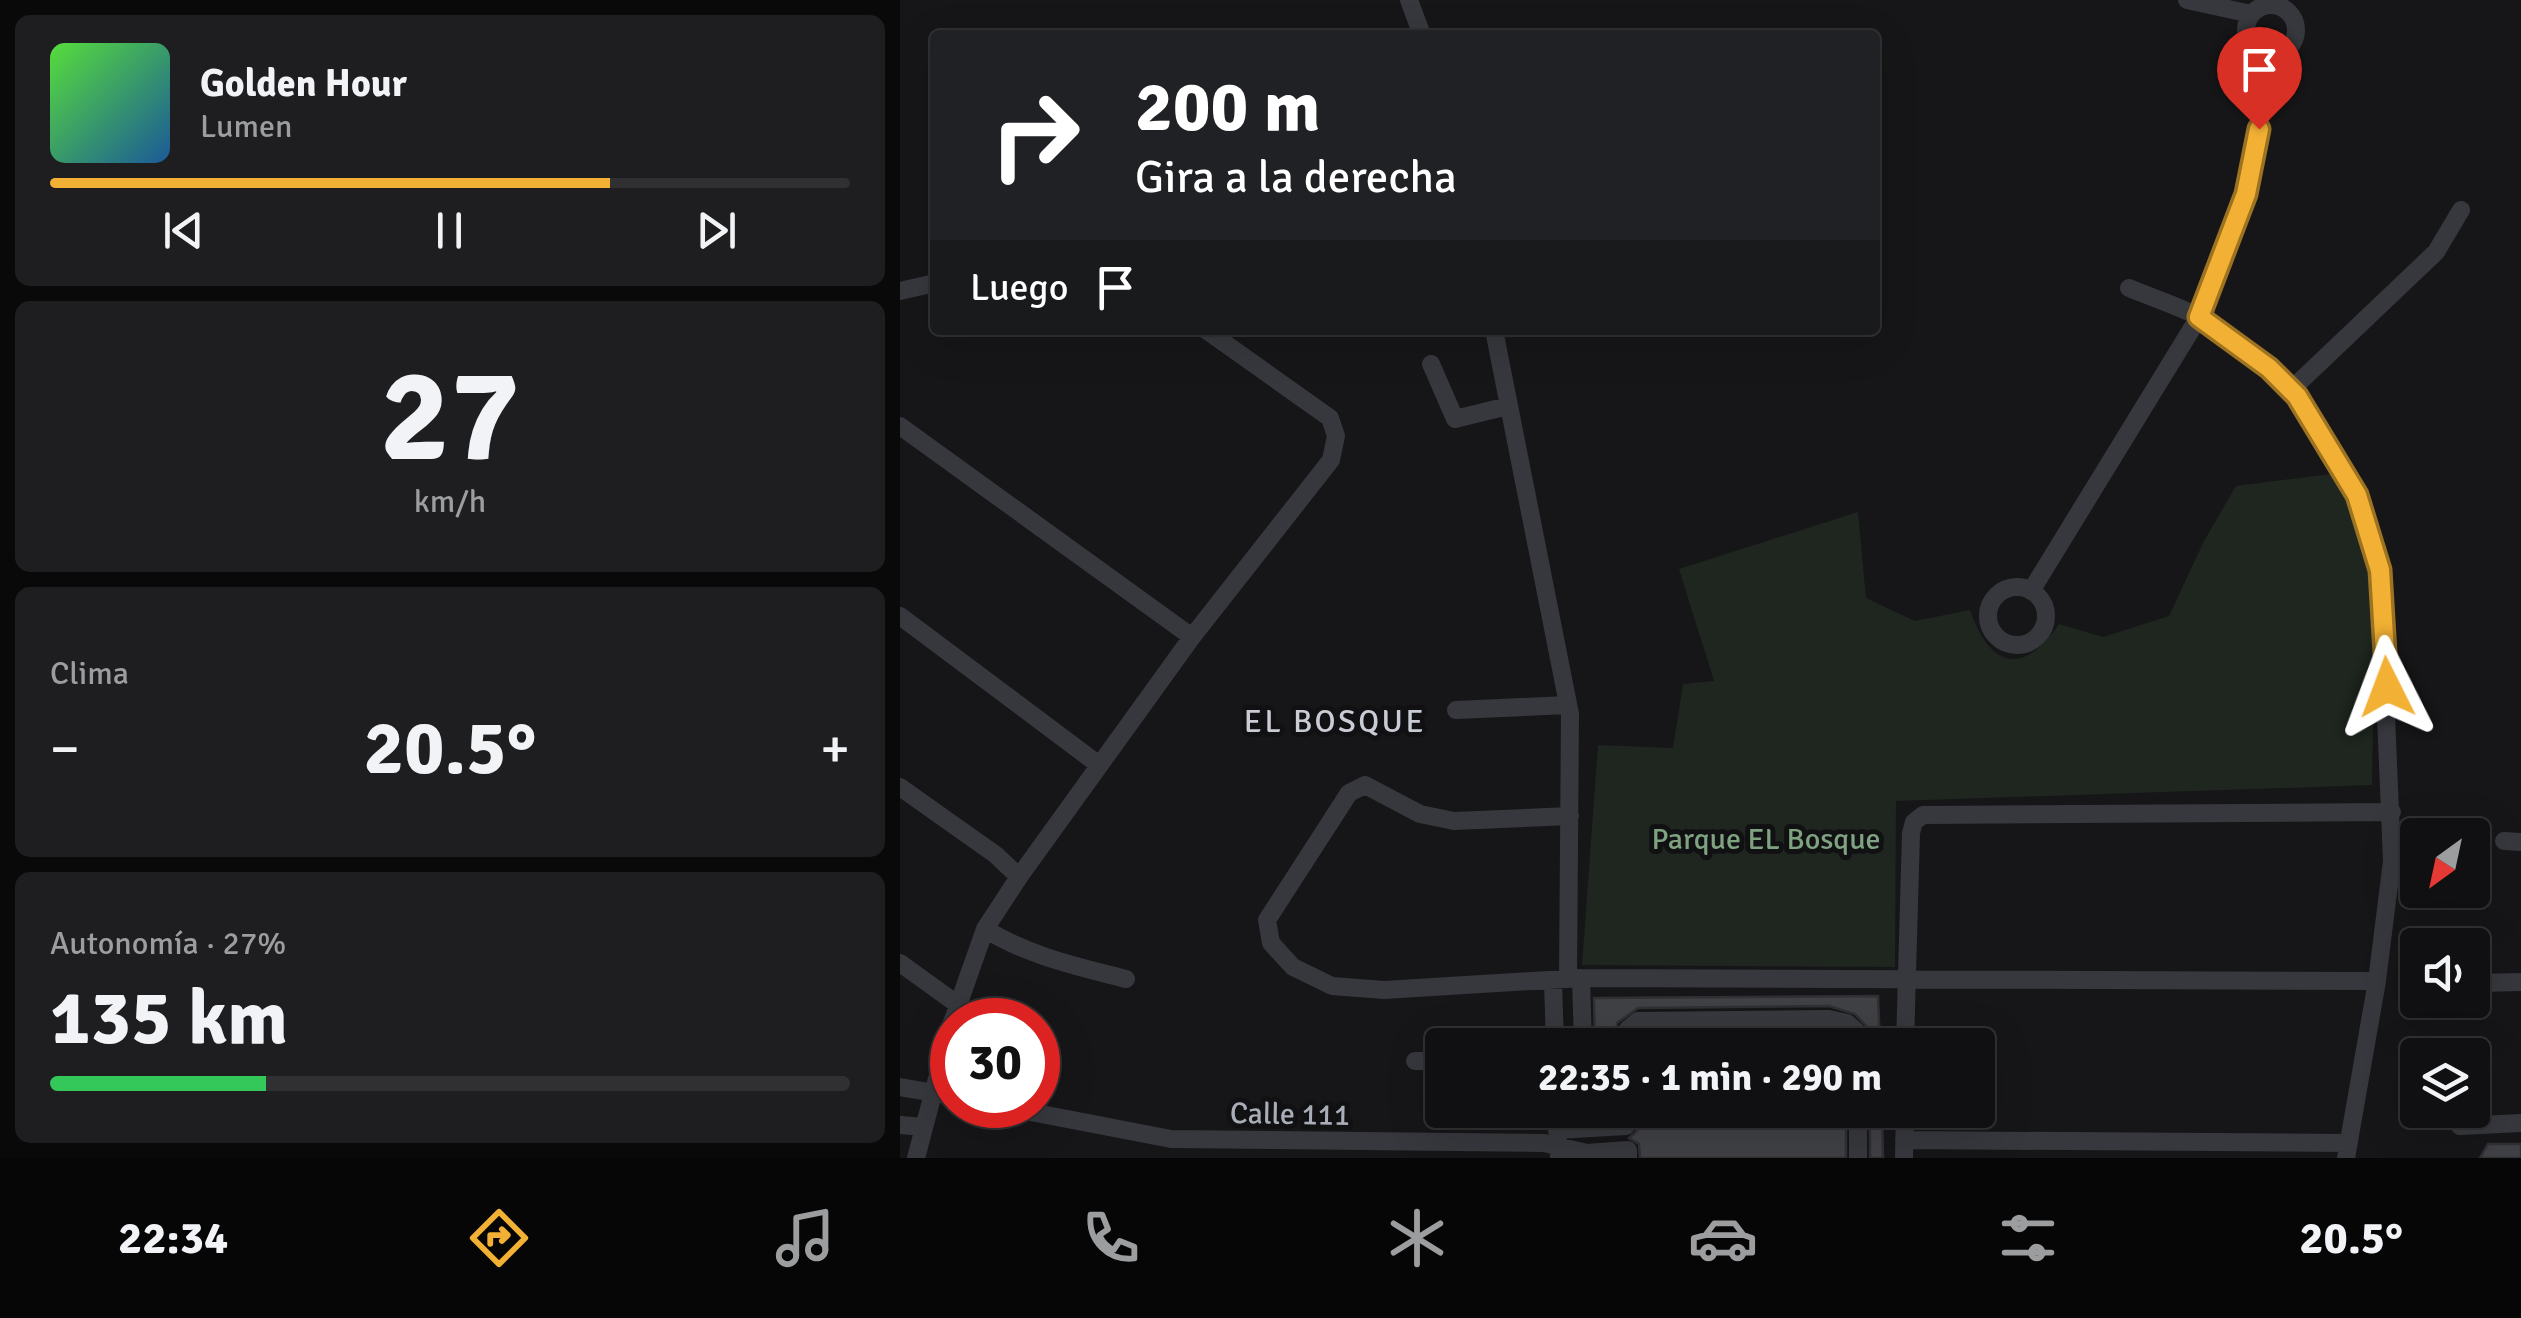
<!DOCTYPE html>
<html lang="es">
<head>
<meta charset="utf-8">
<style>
  :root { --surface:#101012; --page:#1e1e20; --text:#f1f3f6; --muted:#9c9d9f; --line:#303032; --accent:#f2b134 }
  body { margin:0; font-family:Signika,sans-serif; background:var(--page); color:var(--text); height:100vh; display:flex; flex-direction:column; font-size:38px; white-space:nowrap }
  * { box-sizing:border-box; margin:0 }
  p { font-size:32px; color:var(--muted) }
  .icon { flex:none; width:55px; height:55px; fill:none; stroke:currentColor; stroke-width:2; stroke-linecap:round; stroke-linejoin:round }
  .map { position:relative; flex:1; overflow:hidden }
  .drawer { display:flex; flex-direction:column; gap:15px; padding:15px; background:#09090a; width:900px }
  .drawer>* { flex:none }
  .guide { position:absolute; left:30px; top:30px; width:950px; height:305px; border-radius:10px; box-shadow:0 10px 40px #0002,0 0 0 2px var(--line); background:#202124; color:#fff; overflow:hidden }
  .needle { width:65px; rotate:213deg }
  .buttons { position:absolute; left:1500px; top:818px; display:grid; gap:20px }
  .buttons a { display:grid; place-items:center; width:90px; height:90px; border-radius:10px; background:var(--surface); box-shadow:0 10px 40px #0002,0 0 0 2px var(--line); font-size:50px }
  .speed { position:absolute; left:30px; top:998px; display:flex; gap:20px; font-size:50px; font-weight:700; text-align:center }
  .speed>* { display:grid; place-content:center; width:130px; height:130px; border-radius:50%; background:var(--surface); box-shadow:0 10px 40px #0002,0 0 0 2px var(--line); line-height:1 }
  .speed .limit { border:15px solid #d22; background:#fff; color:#111 }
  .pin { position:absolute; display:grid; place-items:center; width:85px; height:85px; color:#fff; margin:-102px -42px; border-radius:50% 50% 50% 0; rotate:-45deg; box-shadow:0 0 10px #0007 }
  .pin .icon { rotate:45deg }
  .me { position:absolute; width:110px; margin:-55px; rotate:357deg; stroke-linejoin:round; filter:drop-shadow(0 0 8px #0008) }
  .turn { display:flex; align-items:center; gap:35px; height:210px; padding:0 40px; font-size:45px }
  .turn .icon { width:130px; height:130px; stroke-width:2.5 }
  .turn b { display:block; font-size:70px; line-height:85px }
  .then { display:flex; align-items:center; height:95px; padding:0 40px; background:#0003; gap:20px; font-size:38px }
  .big { font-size:75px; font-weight:800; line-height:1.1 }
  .drawer .widget { flex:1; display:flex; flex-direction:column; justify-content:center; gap:15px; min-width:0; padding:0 35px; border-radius:15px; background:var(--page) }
  .drawer .dial { align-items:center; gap:0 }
  .dial b { font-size:130px; line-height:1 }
  .song { display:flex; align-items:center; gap:30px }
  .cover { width:120px; height:120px; border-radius:15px; background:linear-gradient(135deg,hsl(110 70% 55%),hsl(210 70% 35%)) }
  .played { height:10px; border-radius:5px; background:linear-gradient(90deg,var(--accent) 70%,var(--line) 70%) }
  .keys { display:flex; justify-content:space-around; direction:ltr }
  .heat { display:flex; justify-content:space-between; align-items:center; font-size:55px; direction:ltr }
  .charge { height:15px; border-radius:8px; background:linear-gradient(90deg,#34c759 27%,var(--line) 0) }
  .trip { position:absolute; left:525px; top:1028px; width:570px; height:100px; border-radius:10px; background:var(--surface); box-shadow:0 10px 40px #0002,0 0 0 2px var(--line); font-weight:800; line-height:100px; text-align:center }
  .tabs { display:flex; height:160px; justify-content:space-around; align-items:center; background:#060607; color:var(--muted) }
  .tabs .icon { width:70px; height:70px }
  .tabs .selected { color:var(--accent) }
  .tabs b { font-size:45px; color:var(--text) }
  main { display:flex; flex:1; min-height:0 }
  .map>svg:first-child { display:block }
  .green { fill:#1e261f }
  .building { fill:#404145; stroke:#303034; stroke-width:2.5 }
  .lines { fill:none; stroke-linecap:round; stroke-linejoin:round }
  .minor { stroke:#37383d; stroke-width:18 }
  .route-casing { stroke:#9d7322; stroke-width:25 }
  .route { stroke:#f2b134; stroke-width:18 }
  .labels { text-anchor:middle; stroke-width:10; stroke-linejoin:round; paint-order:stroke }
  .park-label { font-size:30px; fill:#7fa381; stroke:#111113 }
  .street-label { font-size:30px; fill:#a8adb8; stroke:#111113 }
  .neighbourhood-label { font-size:32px; letter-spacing:2.5px; fill:#c9ccd4; stroke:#111113 }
</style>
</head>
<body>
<main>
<section class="drawer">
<div class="widget">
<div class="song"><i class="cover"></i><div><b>Golden Hour</b><p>Lumen</p></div></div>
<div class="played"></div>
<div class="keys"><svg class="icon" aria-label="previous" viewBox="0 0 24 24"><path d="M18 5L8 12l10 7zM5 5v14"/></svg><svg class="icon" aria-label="pause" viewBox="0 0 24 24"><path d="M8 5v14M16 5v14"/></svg><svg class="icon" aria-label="next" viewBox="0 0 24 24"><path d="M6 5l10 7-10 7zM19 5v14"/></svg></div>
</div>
<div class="widget dial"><b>27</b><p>km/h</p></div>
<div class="widget"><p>Clima</p>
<div class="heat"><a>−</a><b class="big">20.5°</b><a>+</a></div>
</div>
<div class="widget"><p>Autonomía · 27%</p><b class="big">135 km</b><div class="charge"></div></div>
</section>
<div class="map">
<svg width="1621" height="1158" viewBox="0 0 1621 1158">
  <rect width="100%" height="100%" fill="#161618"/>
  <path class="green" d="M1438,473L1466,537L1474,651L1472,785L996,801L995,967L682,965L698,745L773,748L783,684L814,681L779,569L958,512L966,598L1015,621L1070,610C1090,668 1123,677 1159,624L1203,637L1269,616L1304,541L1336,486Z"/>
  <path class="building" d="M978,996L980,1045H970L968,1028L955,1014L929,1006L738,1008L717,1023L715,1045H695L694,998Z
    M928,1032L941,1034L945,1045H740L742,1033Z
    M738,1110H946V1158H740L739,1144L729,1138L737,1131Z
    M970,1110H982L983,1158H970Z
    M1588,1144H1621V1158H1580Z"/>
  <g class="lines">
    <path class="minor" d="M509,0L522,35
      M1287,0L1351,14
      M1346 30a25 25 0 1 1 50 0a25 25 0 1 1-50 0Z
      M1229,288C1253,298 1279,306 1301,318C1393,372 1458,467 1480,571L1492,861L1477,981L1446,1158
      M0,291L35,283
      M594,330L670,714L668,979
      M531,364L555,419L608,406
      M1391,390L1536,252L1561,210
      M0,426L292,637
      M1088 616a29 29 0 1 1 58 0a29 29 0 1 1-58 0Z
      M1131,591L1299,317L1346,193L1373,54
      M0,616L199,765
      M556,710L668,705
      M0,787L96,855L119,877
      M670,816L554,821L520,814L465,785L449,793L367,920L371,943L393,967L432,986L484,990L681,978L1477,981
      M1604,841L1621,842
      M85,929C129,956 176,966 226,979
      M0,963L57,1004
      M681,978L683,1045
      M653,982L655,1045
      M1577,983L1621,982
      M53,1020L85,929L119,877L292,637L431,460L436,436L430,418L306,330
      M727,1045L728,1029L738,1021L929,1019L947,1023L956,1031L958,1045
      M1005,1045L1011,833L1014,822L1023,815L1492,812
      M515,1061H542
      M0,1087L52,1096
      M95,1105L271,1139L644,1143L687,1153L728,1150V1158
      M656,1110L659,1158
      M958,1110V1158
      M0,1125L24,1127
      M1560,1126L1621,1123
      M657,1130L726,1126V1110
      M1004,1140L1449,1143
      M16,1158L52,1022
      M1004,1158L1005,1110"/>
  </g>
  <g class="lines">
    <g class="route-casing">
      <path id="route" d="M1359,129L1346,194L1299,317L1369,368L1397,396L1457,495L1480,570L1487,687"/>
    </g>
    <use href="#route" class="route"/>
  </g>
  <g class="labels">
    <g class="park-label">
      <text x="866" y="849">Parque EL Bosque</text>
    </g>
    <g class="street-label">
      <text transform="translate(390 1114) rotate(1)" y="10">Calle 111</text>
    </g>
    <g class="neighbourhood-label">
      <text x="435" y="732">EL BOSQUE</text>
    </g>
  </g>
</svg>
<div class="buttons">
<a><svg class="needle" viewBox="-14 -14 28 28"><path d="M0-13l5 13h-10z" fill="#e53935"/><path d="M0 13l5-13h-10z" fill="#9c9d9f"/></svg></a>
<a><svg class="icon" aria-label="sound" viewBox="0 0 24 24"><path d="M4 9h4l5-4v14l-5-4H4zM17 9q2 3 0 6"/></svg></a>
<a><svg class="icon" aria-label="layers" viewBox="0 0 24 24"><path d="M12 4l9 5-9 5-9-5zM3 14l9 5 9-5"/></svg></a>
</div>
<div class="speed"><div class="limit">30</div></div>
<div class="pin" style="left:1359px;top:129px;background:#d93025"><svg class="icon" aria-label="arrive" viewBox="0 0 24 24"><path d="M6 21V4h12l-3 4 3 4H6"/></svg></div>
<svg class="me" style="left:1487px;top:687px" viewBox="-20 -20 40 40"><path d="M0-17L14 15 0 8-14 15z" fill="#f2b134" stroke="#fff" stroke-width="4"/></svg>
<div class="trip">22:35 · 1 min · 290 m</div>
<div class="guide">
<div class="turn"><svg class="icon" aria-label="right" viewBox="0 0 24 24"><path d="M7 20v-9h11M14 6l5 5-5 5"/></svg><div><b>200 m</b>Gira a la derecha</div></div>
<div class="then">Luego<svg class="icon" aria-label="arrive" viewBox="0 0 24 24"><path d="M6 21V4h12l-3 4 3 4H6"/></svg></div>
</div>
</div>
</main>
<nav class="tabs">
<b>22:34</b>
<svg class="icon selected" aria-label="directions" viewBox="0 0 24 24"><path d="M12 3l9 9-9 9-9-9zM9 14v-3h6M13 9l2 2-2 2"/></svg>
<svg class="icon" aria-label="music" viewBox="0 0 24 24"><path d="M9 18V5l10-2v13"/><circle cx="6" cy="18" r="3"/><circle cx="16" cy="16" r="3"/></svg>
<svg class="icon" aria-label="phone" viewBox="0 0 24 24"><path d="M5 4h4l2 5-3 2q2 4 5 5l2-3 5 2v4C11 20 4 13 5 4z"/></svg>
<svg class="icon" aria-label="climate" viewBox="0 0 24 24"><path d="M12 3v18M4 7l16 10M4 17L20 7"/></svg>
<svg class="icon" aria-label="car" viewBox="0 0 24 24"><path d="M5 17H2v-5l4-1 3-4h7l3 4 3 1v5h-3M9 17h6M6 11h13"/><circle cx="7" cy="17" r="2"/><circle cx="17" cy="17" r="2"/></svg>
<svg class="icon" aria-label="filters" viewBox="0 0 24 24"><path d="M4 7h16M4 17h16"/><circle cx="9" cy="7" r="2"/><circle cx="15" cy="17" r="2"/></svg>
<b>20.5°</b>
</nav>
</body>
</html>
